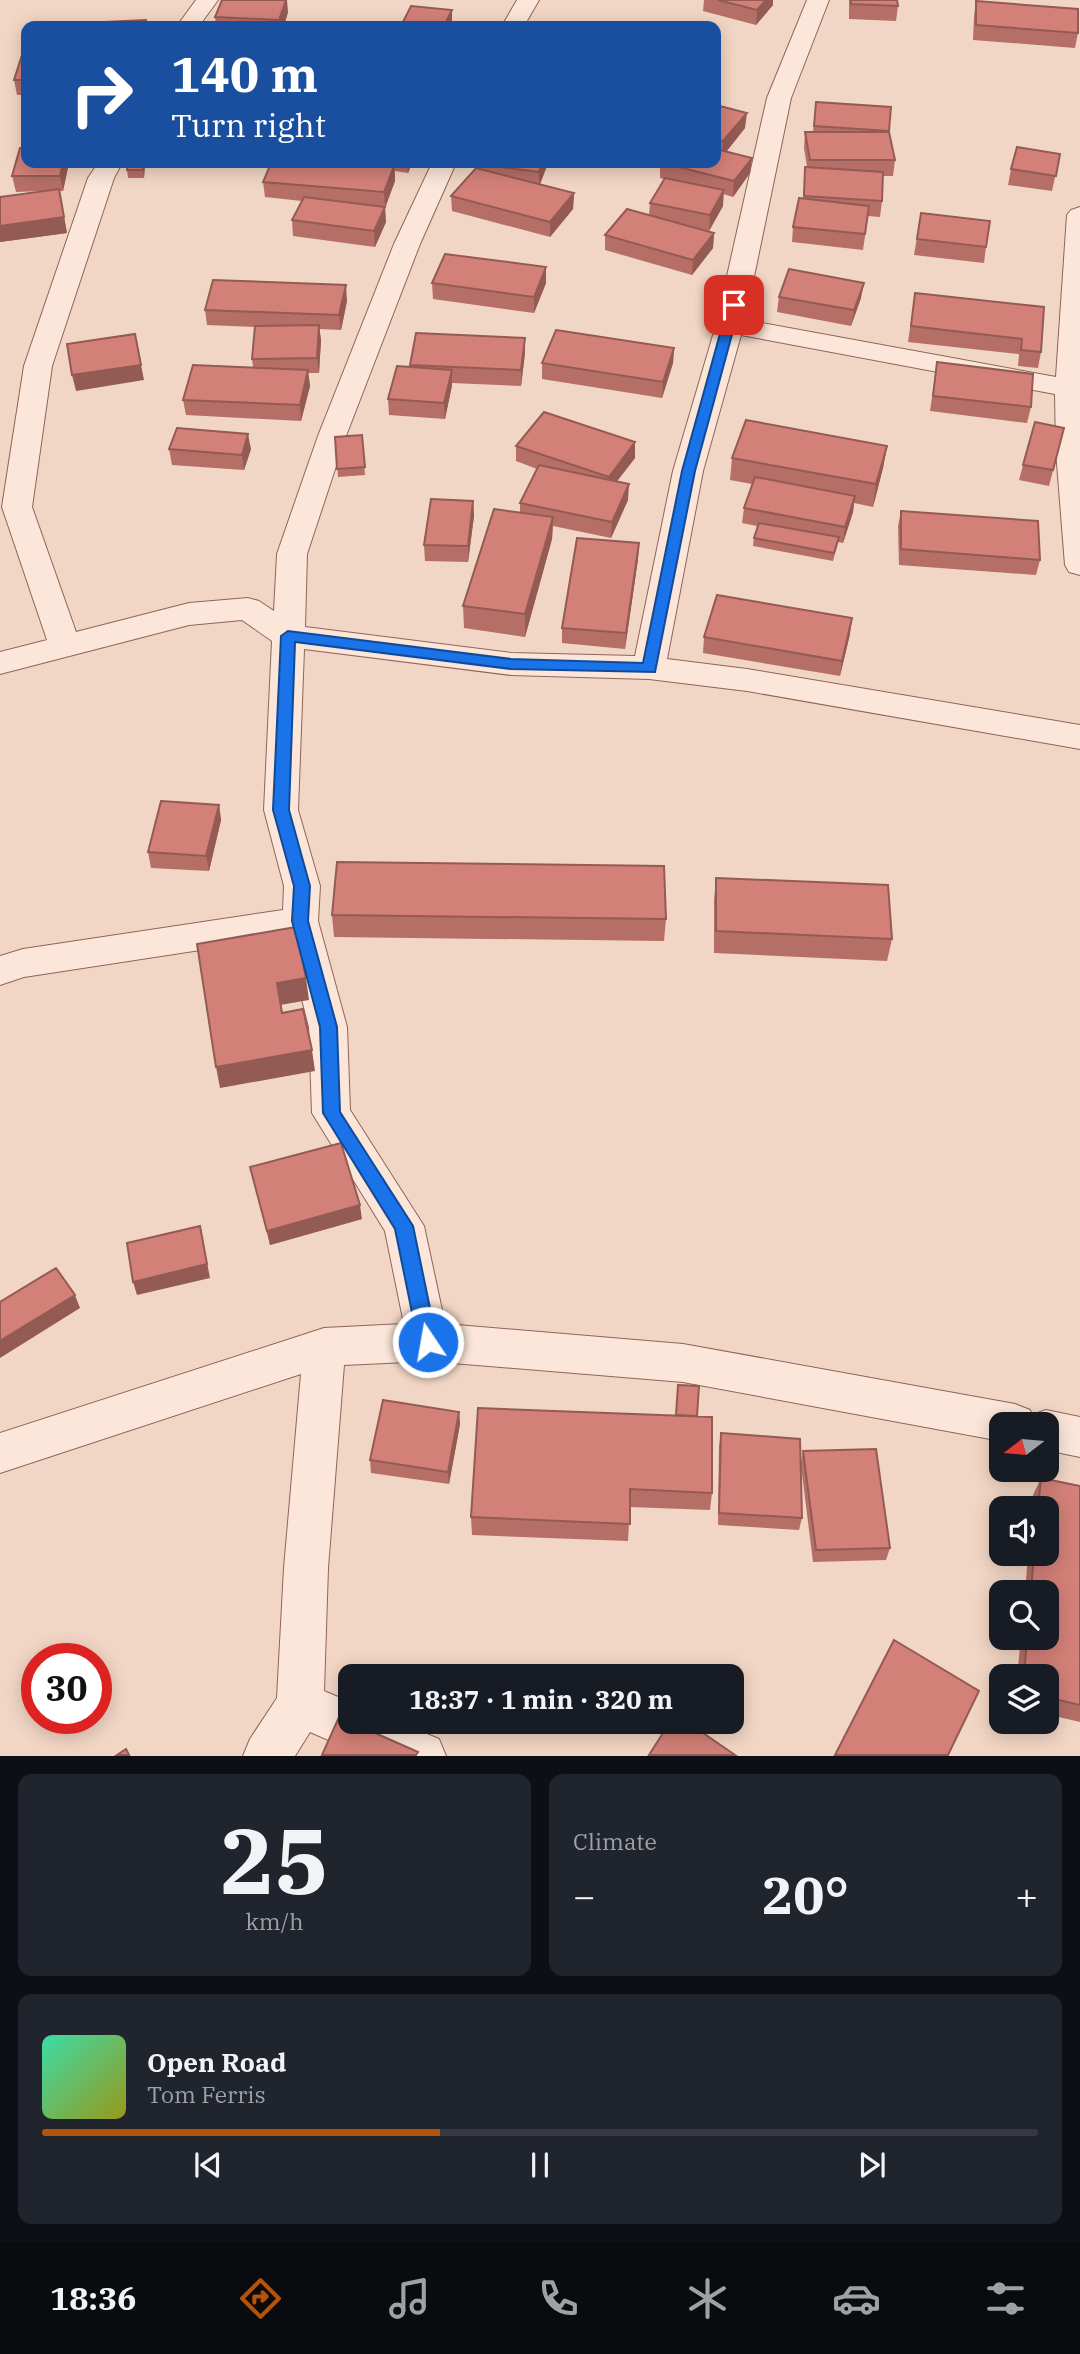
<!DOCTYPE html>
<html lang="en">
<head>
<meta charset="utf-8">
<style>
  :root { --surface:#171b24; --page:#20242c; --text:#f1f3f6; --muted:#9ea1a6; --line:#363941; --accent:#b45309 }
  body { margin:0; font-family:"IBM Plex Serif",serif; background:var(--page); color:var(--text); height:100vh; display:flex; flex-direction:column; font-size:26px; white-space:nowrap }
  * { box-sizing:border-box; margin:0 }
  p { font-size:23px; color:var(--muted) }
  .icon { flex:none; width:38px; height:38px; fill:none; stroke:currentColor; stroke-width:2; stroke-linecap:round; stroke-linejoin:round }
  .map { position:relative; height:1756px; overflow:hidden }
  .drawer { display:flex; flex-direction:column; gap:18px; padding:18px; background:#0d0f14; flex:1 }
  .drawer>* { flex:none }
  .guide { position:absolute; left:21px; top:21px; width:700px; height:147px; border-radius:14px; box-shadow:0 4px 18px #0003; background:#1a4fa0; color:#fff; overflow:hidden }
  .needle { width:46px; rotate:254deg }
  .fabs { position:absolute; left:989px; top:1412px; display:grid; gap:14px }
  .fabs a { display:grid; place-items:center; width:70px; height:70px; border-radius:14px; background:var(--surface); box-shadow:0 4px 18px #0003; font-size:35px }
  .speed { position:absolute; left:21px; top:1643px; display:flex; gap:14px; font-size:35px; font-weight:700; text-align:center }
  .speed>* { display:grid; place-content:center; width:91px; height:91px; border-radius:50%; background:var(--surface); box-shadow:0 4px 18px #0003; line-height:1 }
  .speed .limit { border:10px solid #d22; background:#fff; color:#111 }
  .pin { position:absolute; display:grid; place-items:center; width:60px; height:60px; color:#fff; margin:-30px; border-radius:14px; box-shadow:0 4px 10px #0006 }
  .me { position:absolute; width:77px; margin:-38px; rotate:348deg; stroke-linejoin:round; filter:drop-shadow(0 0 5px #0008) }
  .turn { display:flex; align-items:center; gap:24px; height:147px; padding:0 35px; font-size:32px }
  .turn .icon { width:91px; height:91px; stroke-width:2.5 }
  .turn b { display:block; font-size:49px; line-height:60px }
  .big { font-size:52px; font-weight:700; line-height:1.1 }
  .drawer .card { flex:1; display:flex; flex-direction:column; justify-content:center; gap:10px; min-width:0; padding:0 24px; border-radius:14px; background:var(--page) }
  .drawer .dial { align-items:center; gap:0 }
  .dial b { font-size:91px; line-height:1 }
  .song { display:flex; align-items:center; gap:21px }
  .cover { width:84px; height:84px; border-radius:10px; background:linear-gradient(135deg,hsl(160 70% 55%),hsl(60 70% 35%)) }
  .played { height:7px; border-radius:4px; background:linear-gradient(90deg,var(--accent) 40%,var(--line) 40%) }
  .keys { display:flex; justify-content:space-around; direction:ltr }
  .heat { display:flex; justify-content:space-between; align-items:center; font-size:38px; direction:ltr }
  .drawer .tiles { flex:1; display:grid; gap:18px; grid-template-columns:1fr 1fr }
  .card:last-child { grid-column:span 2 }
  .trip { position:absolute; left:338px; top:1664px; width:406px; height:70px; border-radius:14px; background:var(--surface); box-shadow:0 4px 18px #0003; font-weight:700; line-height:70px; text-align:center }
  .menu { display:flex; height:112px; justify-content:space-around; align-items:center; background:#090b0e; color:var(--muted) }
  .menu .icon { width:49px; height:49px }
  .menu .selected { color:var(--accent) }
  .menu b { font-size:32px; color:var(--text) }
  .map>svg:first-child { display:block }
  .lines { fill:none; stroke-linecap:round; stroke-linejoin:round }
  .street-casing { stroke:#8f6459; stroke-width:2 }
  .street { fill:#fbe6d9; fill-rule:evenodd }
  .wall { fill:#b56f67 }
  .shaded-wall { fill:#945a54 }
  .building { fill:#d38178; stroke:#945a54; stroke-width:2 }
  .route { fill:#1a73e8; stroke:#114b97; stroke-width:2 }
</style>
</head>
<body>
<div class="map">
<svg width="1080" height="1756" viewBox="0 0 1080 1756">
  <rect width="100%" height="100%" fill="#f2d6c5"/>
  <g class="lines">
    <g class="street-casing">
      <path id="street" d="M196,0H218L199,26H177Z
        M517,0H539L524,26H502Z
        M807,0H829L791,98L745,320L1056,377L1067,215L1071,210L1080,207V575L1069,572L1065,565L1056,451L1055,394L741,335L703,471L667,659L747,669L1080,725V749L747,691L649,679L511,675L304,649L298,810L320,886L318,921L347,1027L350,1110L424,1226L445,1324L683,1344L1015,1404L1030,1410L1032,1415L1046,1410L1080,1417V1457L1046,1450V1424H1001V1441L683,1382L428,1361L344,1365L328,1568L324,1691L350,1702V1722H398L439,1739L446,1756H365L310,1732L295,1756H243L250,1739L277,1698L284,1568L301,1374L0,1473V1433L324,1328L404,1324L385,1231L312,1113L309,1027L286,937L24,977L0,985V956L23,949L283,910L284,886L264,810L272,641L242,620L189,625L0,674V652L47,640L2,507L24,366L88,178L98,163H122L114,178L52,366L32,507L76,632L189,603L248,598L259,601L274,611L277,554L318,436L394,244L432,163H456L420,244L346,436L307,554L305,627L511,653L635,656L673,471L716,325L767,98Z"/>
    </g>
    <use href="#street" class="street"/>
  </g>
  <path class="wall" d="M704,0H773V5L756,25L703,11Z
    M849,0H897L898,6L896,21L849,19Z
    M976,1L1078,33L1075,48L973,40L974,16Z
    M288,12L284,26H216L215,17Z
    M26,55V95H17L14,80Z
    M816,102L891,107L889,132L895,160L893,176H883L882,201L880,217L868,216L863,250L792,242L793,227L803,199L805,167H807L804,148L805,132H813Z
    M716,105L745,128L726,152L752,158L750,173L733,197L723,194V206L709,231L699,229L714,233L713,248L692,275L605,250V235L649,215L650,203L664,179L660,178V163H716Z
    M1060,154L1052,191L1008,185L1011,169Z
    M26,163H69L63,191H59L67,233L0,242V197L41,191L16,192L12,176Z
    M128,163H145L144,178H128L127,170Z
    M271,163H412L408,173L395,171V181L385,208L386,222L375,247L293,236L292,220L302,201L265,197L263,182Z
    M548,163L540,184L574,193L573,209L550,237L452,211L451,196L476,168V164Z
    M921,213L986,247L984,263L914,255Z
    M546,267V283L534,313L433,299L432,283Z
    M915,293L1044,307L1041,352L1038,368L1018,366L1019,354L908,342Z
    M779,297L861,298L851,326L777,312Z
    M347,301L341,330L319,329L321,340L319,373H308L310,386L301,421L186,415L183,400L253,367L252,359L255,327L207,325L205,310Z
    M525,338V353L521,386L452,383L445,419L389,415L388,399L411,367L410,365Z
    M674,348L673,363L662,398L542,379V363Z
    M937,362L1031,407L1027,423L930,411Z
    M1064,428L1049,486L1019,480L1023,465Z
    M362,435L365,475L338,477L335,437Z
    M635,442V458L617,481L628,500L611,538L553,526L552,539L525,637L464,628L463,606L520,513V503L537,469L516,461V446Z
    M887,446L883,468L873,507L854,503L853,512L843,543L838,542L833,561L753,546L754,538L757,526L742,523L744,508L752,484L730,480L732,458Z
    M169,449H251L244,470L172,465Z
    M473,501L474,516L468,562L425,561L424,545Z
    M901,511L1040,560L1036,575L899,565L898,526Z
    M639,543L638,559L625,649L562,643V628Z
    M850,634L840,676L703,653L704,637Z
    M219,805L221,820L209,871L151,868L148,852Z
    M716,878L892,939L887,961L714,953V900Z
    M332,915L666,919L664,941L334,937Z
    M250,1167L362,1219L270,1245Z
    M459,1412L460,1424L449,1484L371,1473L370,1460Z
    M697,1416L712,1493L710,1510L630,1507L628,1541L472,1535L471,1517Z
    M721,1433L801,1462L803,1451L890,1548L886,1560L813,1562L801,1466L802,1518L799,1530L718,1525L719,1446Z
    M1041,1478L1080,1486V1722L1046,1714V1676H1017L1021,1638H1046V1592H1025L1028,1554H1046V1508H1032L1033,1495Z"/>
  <path class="shaded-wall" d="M286,0H287L288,12L284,26H280L279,20Z
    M766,0H773V5L756,25L757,10Z
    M452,10V26H444Z
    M747,113L745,128L722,157L723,141Z
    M752,158L750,173L733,197L734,181Z
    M63,163H69L63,191L60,176Z
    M144,163H145V165L144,178L143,170Z
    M407,163H412L408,173Z
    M542,163H548L539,187V172Z
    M394,166L395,181L385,208L386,222L375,247L374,231L385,207L384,192Z
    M59,189L67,233L0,242V226Z
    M724,190L723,206L709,231L710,215Z
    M574,193L573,209L550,237V222Z
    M714,233L713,248L692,275L693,260Z
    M546,267V283L534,313V297Z
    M864,283L861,298L851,326L854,310Z
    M346,285L347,301L341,330L339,315Z
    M319,325L321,340L319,373L317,358Z
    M525,338V353L521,386V370Z
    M674,348L673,363L662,398L663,382Z
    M141,365L144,380L76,391L72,375Z
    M308,370L310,386L301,421L300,405Z
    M452,370V386L445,419L444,403Z
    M248,434L251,449L244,470L242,455Z
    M635,442V458L608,493L609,477Z
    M887,446L883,468L873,507L876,484Z
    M629,484L628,500L611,538L612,522Z
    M855,496L853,512L843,543L845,527Z
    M473,501L474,516L468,562V546Z
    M553,517L552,539L525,637V614Z
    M639,543L638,559L625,649L626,633Z
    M852,618L850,634L840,676L842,661Z
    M219,805L221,820L209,871L206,856Z
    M306,978L309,1000L280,1005L277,983Z
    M312,1050L315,1071L220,1088L216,1067Z
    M360,1205L362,1219L270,1245L267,1231Z
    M200,1226L210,1278L137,1295L133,1282Z
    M75,1295L80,1308L0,1358V1341Z
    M459,1412L460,1424L449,1484L448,1472Z"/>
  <path class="building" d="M222,0H286L279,20L215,17Z
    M718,0H766L757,10Z
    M851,0H897L898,6L851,4Z
    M976,1L1078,9V33L976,25Z
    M411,6L452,10L444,26H401Z
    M146,20V26H40V25Z
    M22,55H26V80H14Z
    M816,102L891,107L889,131L814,126Z
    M716,105L747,113L723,141L716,140Z
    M805,132H889L895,160H810Z
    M1017,147L1060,154L1056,176L1011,169Z
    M20,148H26V163H63L60,176H12Z
    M716,149L752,158L734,181L663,163H716Z
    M128,163H144L143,170H127Z
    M271,163H361L394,166L384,192L263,182Z
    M477,163H542L539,172L476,164Z
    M805,167L883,172L882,201L804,196Z
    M476,168L574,193L550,222L451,196Z
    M665,178L724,190L710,215L650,203Z
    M59,189L64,217L0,226V197Z
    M304,197L385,207L374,231L292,220Z
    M799,198L869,206L865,234L793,227Z
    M627,209L714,233L693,260L605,235Z
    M921,213L990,221L986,247L917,239Z
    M445,254L546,267L534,297L432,283Z
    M789,269L864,283L854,310L779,297Z
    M213,280L346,285L339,315L205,310Z
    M915,293L1044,307L1041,352L1021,350L1022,339L911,326Z
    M319,325L317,358L252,359L255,326Z
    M556,330L674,348L663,382L542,363Z
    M416,333L525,338L521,370L410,365Z
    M135,334L141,365L72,375L67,344Z
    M937,362L1033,374L1031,407L933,396Z
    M193,365L308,370L300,405L183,400Z
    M397,366L452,370L444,403L388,399Z
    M544,412L635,442L609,477L516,446Z
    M746,420L887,446L876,484L732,458Z
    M1035,422L1064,428L1053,470L1023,465Z
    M177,428L248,434L242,455L169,449Z
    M362,435L365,467L337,469L335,437Z
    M539,465L629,484L612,522L520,503Z
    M755,477L855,496L845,527L744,508Z
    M431,499L473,501L468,546L424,545Z
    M494,509L553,517L525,614L463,606Z
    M901,511L1038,521L1040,560L901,549Z
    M759,523L839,537L834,553L754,538Z
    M577,538L639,543L626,633L562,628Z
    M717,595L852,618L842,661L704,637Z
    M161,801L219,805L206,856L148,852Z
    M337,862L664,866L666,919L332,915Z
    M716,878L888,885L892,939L716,931Z
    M296,927L306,978L277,983L282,1013L303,1009L312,1050L216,1067L197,944Z
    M341,1143L360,1205L267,1231L250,1167Z
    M200,1226L207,1264L133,1282L127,1243Z
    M56,1268L75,1295L0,1341V1302Z
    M678,1385L699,1386L697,1416L676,1415Z
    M383,1400L459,1412L448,1472L370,1460Z
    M478,1408L712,1417V1493L630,1489V1524L471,1517Z
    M721,1433L800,1439L802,1518L719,1513Z
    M876,1449L890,1548L816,1550L803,1451Z
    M1041,1478L1080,1486V1705L1046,1697V1676H1024L1027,1638H1046V1592H1031L1034,1554H1046V1508H1038Z
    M894,1640L979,1691L948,1755H835Z
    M339,1717L418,1752L416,1755H322Z
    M670,1722H687L735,1755H649Z
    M126,1749L129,1755H117Z"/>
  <path class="route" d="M734,302L740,305L695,471L655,672L511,669L295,642L289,810L310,886L308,921L337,1027L340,1112L413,1226L437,1342L435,1348L428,1351L421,1348L418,1342L395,1229L323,1113L320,1027L292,921L294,886L273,810L281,636L288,631L511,659L643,663L682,471L728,305Z"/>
</svg>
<div class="fabs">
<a><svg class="needle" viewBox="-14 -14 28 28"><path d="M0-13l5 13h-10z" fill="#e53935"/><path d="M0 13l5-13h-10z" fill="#9ea1a6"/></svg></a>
<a><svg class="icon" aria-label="sound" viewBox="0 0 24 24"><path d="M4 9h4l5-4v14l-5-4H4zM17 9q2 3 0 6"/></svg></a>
<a><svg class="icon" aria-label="search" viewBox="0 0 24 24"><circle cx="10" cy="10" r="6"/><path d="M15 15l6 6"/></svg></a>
<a><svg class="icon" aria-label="layers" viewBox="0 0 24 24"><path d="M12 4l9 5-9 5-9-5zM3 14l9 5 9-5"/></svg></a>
</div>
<div class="speed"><div class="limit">30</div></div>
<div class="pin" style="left:734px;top:305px;background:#d93025"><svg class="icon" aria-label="arrive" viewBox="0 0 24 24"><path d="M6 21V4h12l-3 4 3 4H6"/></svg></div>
<svg class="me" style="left:428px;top:1342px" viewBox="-20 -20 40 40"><circle r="17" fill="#1a73e8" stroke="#fff" stroke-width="3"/><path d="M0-11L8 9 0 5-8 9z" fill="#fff"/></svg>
<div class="trip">18:37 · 1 min · 320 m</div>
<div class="guide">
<div class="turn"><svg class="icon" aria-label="right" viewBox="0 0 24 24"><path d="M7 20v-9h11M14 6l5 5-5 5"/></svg><div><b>140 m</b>Turn right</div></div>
</div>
</div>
<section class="drawer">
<div class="tiles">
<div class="card dial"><b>25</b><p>km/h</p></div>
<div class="card"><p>Climate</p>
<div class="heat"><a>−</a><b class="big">20°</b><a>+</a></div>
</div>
<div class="card">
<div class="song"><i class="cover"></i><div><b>Open Road</b><p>Tom Ferris</p></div></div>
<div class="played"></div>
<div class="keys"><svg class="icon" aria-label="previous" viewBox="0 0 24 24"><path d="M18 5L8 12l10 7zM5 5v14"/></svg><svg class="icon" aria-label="pause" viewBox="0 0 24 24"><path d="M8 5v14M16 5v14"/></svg><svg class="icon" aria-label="next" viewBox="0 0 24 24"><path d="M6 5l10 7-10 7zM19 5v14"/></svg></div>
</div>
</div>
</section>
<nav class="menu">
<b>18:36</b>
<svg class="icon selected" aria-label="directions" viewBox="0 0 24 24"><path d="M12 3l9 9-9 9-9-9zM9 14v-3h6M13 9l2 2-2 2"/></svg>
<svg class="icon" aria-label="music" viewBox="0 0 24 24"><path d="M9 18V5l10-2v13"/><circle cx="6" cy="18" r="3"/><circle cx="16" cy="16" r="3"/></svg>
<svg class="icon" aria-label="phone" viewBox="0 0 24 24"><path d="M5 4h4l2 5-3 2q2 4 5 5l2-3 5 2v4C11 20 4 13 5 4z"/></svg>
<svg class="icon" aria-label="climate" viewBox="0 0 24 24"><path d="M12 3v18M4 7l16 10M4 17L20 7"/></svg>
<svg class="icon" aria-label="car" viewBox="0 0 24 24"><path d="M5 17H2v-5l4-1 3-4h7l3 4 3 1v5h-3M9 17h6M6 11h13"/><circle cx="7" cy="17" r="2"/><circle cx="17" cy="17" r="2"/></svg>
<svg class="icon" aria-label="filters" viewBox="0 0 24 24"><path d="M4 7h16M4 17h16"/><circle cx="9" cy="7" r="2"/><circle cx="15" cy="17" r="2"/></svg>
</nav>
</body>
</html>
